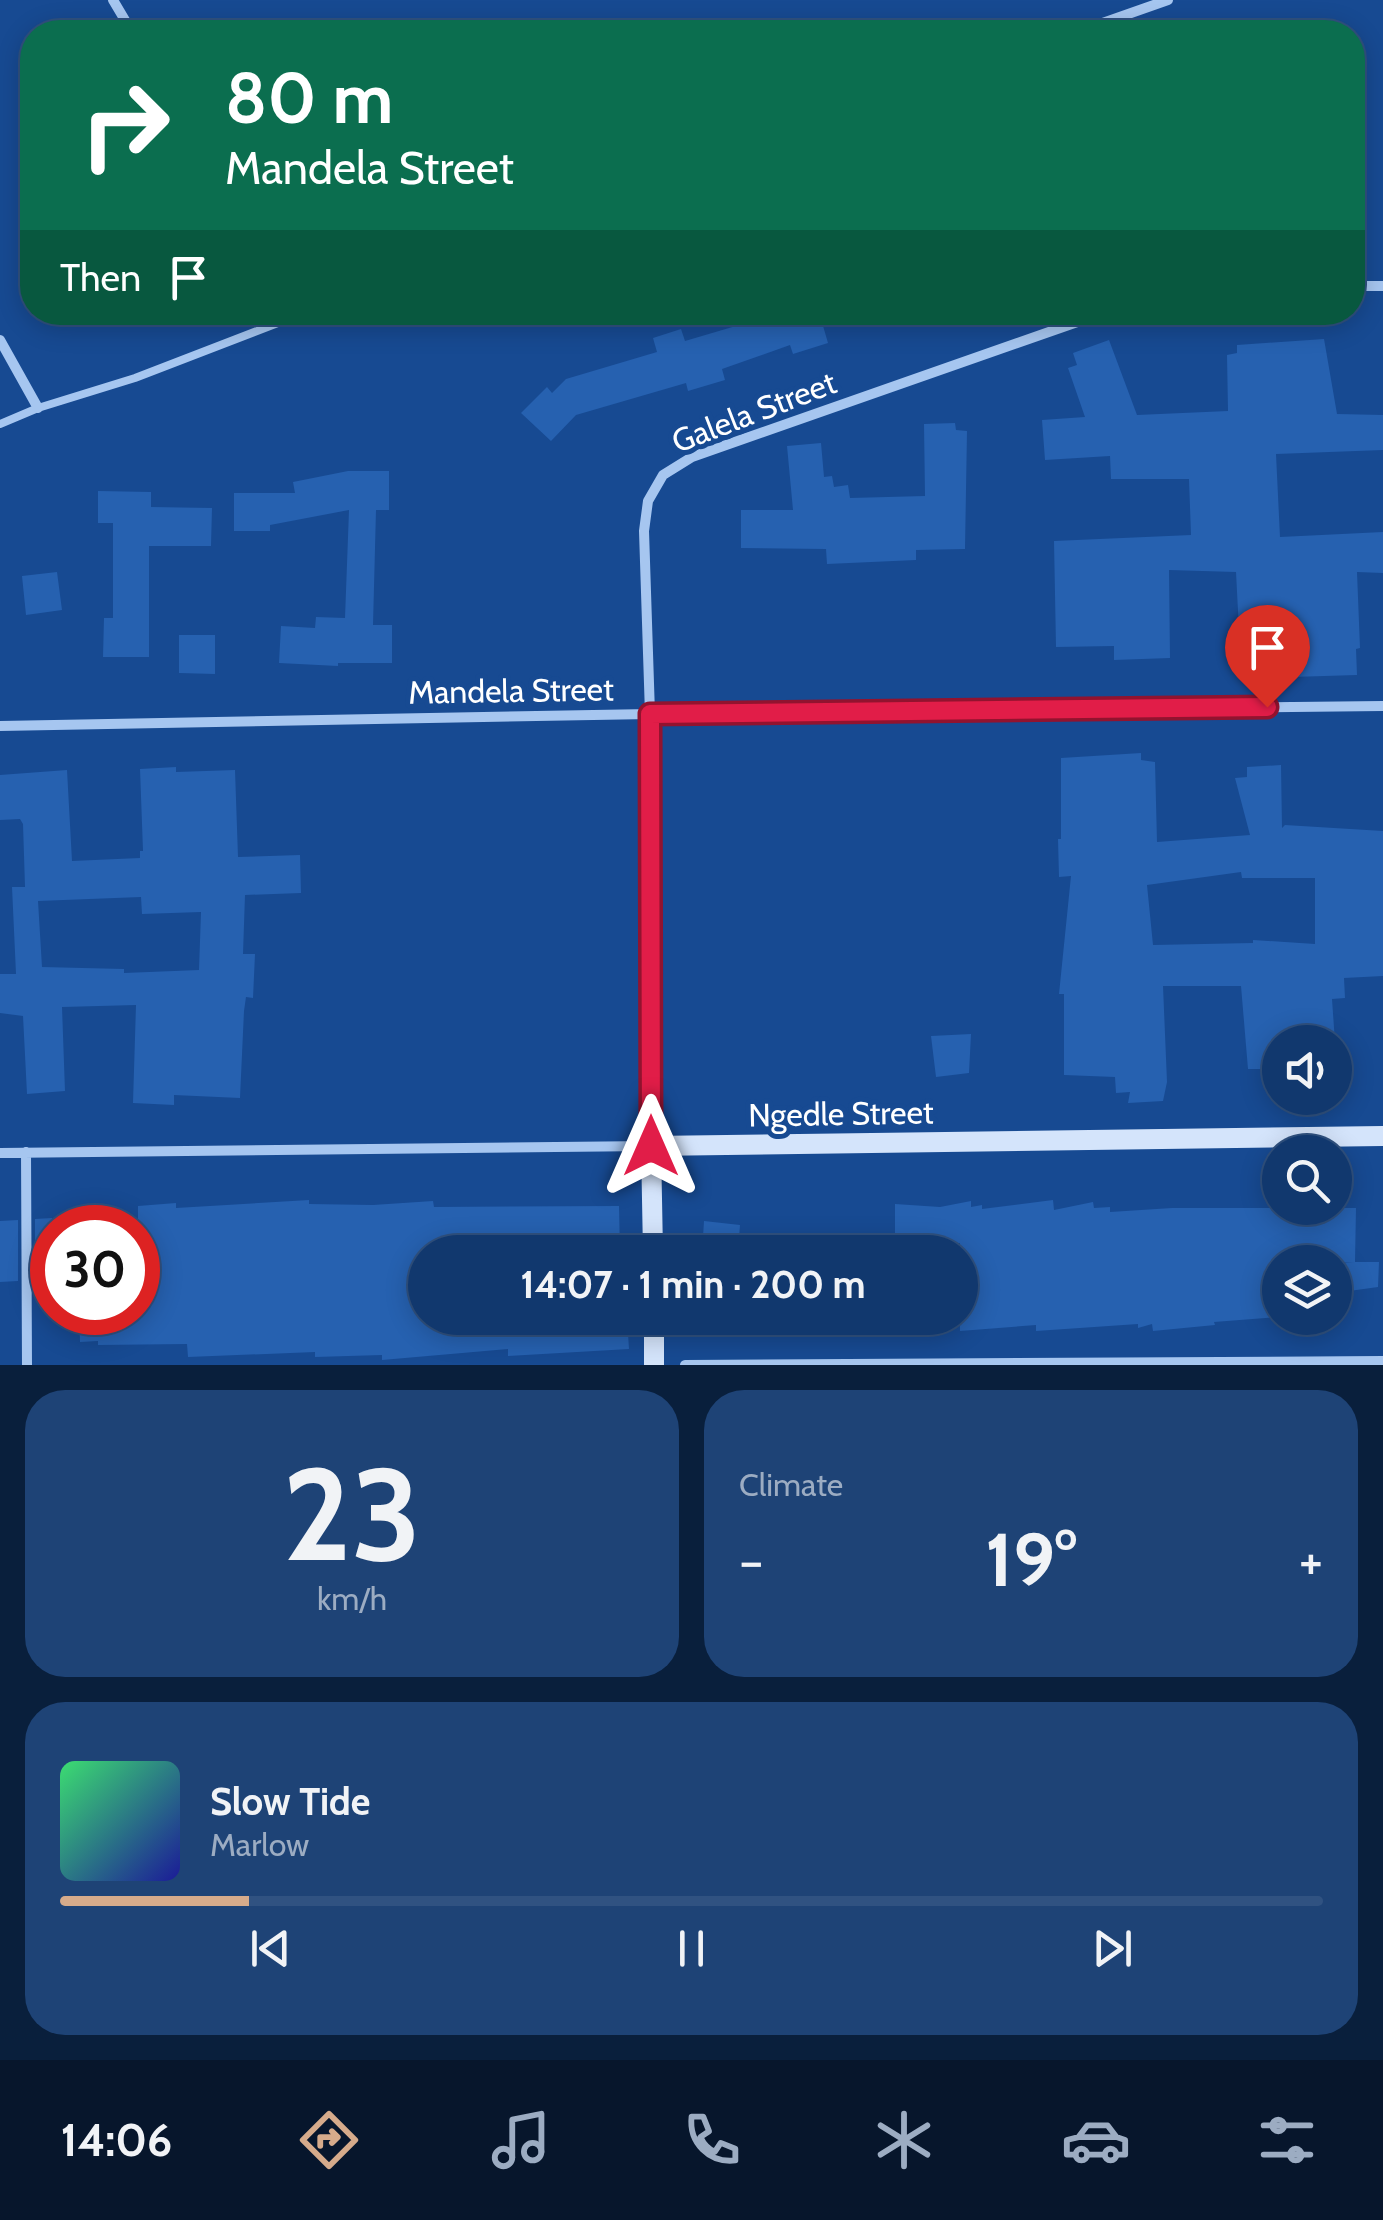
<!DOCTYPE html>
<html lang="en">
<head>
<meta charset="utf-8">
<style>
  :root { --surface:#11386e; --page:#1e4376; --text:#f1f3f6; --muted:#9cacc2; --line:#305281; --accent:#d6ab8b }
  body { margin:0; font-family:Cabin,sans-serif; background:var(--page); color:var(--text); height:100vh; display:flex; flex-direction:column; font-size:38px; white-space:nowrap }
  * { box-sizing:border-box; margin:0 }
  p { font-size:32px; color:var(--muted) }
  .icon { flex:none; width:55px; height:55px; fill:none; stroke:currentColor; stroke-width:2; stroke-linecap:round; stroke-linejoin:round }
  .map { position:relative; height:1365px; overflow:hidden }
  .sheet { display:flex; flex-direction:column; gap:25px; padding:25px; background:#091f3c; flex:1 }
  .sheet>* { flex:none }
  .guide { position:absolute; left:20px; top:20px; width:1345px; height:305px; border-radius:40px; box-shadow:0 5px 25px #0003,0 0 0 2px var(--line); background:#0b6e4f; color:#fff; overflow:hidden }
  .tools { position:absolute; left:1262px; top:1025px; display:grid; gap:20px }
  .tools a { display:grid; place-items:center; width:90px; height:90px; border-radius:50%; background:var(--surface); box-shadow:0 5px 25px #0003,0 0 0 2px var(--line); font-size:50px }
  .speed { position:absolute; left:30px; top:1205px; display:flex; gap:20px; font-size:50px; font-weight:700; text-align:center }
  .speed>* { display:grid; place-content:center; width:130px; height:130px; border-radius:50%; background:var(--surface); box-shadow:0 5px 25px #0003,0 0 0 2px var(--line); line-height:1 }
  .speed .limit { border:15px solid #d22; background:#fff; color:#111 }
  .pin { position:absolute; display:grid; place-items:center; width:85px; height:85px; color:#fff; margin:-102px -42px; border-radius:50% 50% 50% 0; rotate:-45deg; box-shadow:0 0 10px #0007 }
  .pin .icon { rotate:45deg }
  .me { position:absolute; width:110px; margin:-55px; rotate:0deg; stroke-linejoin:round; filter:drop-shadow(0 0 8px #0008) }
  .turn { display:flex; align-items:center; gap:35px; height:210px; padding:0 40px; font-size:45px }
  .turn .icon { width:130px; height:130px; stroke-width:2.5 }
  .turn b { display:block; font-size:70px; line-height:85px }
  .then { display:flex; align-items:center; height:95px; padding:0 40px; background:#0003; gap:20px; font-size:38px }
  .big { font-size:75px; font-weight:800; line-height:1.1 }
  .sheet .card { flex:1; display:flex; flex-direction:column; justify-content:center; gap:15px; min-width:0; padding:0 35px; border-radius:40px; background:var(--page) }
  .sheet .dial { align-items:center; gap:0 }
  .dial b { font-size:130px; line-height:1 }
  .song { display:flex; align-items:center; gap:30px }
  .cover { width:120px; height:120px; border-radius:15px; background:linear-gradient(135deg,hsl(140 70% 55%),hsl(240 70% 35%)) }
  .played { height:10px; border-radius:5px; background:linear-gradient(90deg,var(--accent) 15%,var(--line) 15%) }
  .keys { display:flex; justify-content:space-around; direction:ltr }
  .heat { display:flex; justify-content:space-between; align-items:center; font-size:55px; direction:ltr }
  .sheet .tiles { flex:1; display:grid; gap:25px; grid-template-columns:1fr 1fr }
  .card:last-child { grid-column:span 2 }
  .trip { position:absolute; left:408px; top:1235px; width:570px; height:100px; border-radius:50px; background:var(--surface); box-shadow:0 5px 25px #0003,0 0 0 2px var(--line); font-weight:800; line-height:100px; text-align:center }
  .tab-bar { display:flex; height:160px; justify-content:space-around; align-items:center; background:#07162c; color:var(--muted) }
  .tab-bar .icon { width:70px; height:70px }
  .tab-bar .selected { color:var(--accent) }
  .tab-bar b { font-size:45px; color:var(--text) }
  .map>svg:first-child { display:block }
  .building { fill:#2661b0; fill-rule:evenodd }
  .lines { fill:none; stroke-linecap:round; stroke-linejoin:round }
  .lane { stroke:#a6c6f0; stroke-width:8 }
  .street { stroke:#a6c6f0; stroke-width:10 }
  .secondary { stroke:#d4e4fb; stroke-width:20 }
  .route-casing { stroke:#92132f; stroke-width:25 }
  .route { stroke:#e11d48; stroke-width:18 }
  .labels { text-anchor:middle; stroke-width:10; stroke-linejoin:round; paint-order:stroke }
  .street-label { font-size:32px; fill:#fff; stroke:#174a92 }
</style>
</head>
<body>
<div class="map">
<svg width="1383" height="1365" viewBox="0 0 1383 1365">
  <rect width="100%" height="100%" fill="#174a92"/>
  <path class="building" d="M742,312H819L828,343L793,354L790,345L722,369L725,380L688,391L686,383L576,415L551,441L521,413L547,387L552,393L566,379L657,352L653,338L681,329L685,341L746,323Z
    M1324,339L1337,414L1383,415V450L1276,454L1280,537L1383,532V573L1357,572L1360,648L1356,649L1357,675L1292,677L1291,648L1240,650L1236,572L1169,570L1170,658L1114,660V646L1056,647L1054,541L1191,535L1189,479H1111L1110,456L1045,460L1042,420L1085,417L1068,368L1077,365L1073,353L1109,340L1137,415L1228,411L1227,355L1237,353V345Z
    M955,423L956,430L967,431L965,549L916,550V560L827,564L826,549L741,548V510H793L787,446L821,443L824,477L832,476L834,487L848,485L850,498L925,496L924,424Z
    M348,471H389V510H376L373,625H392V663H338V666L279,663L281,626L315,628L316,617L345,618L349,510L270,525V531H234V493H295L293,482Z
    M98,491L151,492V507L212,508L211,546H149V657H103L104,618H113V523H98Z
    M57,572L62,610L26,615L22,576Z
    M179,635H215V674L179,673Z
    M1141,753V760L1155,762L1157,842L1250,835L1235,778L1247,777V767L1281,765L1282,828L1285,825L1383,831V976L1344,978L1345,998L1332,999L1335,1042H1280V1069H1248L1241,986H1163L1167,1082L1163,1101L1128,1103L1130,1092L1116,1093L1115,1077L1064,1075V994H1059L1071,876L1059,877L1058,839H1061V758ZM1241,872L1242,878H1315V944L1253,940V943L1153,945L1147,885Z
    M176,767V772L235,770L238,857L300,855L301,893L245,895L243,954H255L253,998L246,997L244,1011L240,1098L174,1095V1105L133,1103L136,1005L62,1007L65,1091L27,1094L23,1016L0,1013V974H16L12,887H25L23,824L20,819L0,820V775L67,770L72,861L140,858V851H143L140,769ZM141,897L142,914L201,912L199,970L124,973V969L42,967L38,901Z
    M971,1034L969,1073L936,1077L931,1036Z
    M309,1200V1204L373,1205L433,1201L434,1207L619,1206L620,1252H425V1318H627L629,1349L508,1356V1349L382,1360V1355L315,1357V1352L188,1357L187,1344L98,1345V1341L80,1342L79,1312H138V1206L176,1203V1208Z
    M1053,1200L1054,1210L1093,1202L1094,1208L1110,1207V1212L1172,1208H1356L1355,1262H1379L1378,1287L1335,1293V1263L1354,1262H1280V1317L1214,1322L1215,1325L1153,1331L1152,1324L1138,1328V1324L1036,1331V1325L960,1331V1243L895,1246V1204L940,1207L971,1201V1207L982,1205V1209Z
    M52,1218V1280L35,1281V1219Z
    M18,1220V1281L0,1282V1221Z
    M704,1221L740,1225L738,1252H702Z"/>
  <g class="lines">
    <path class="lane" d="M0,424L38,408L135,378L296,316"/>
    <path class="street" d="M113,0L132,32
      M1077,32L1168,0
      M1352,286H1383
      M294,312L296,316L305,312
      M0,340L38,408
      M0,726L650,714L1383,706
      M26,1152L27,1365
      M0,1153L651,1146L650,714L644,531L648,501L663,475L692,457L1106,312
      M685,1365L1383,1361"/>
    <path class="secondary" d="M653,1252L651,1146L1383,1136
      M654,1318V1365"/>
  </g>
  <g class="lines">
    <g class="route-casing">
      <path id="route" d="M651,1146L650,714L1267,707"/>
    </g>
    <use href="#route" class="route"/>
  </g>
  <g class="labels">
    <g class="street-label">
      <text transform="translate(754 412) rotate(-21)" y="11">Galela Street</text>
      <text transform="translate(511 691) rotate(-1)" y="11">Mandela Street</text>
      <text transform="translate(841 1114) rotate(-1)" y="11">Ngedle Street</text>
    </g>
  </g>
</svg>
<div class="tools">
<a><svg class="icon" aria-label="sound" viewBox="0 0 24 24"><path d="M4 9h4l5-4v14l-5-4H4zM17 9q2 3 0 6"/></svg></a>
<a><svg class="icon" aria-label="search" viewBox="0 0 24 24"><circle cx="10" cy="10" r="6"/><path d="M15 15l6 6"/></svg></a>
<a><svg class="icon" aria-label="layers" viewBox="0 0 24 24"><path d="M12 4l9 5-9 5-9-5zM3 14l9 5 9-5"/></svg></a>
</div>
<div class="speed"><div class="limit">30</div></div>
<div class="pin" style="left:1267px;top:707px;background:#d93025"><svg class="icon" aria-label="arrive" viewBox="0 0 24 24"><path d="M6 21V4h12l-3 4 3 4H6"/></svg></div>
<svg class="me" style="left:651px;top:1146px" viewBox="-20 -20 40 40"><path d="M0-17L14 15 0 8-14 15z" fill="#e11d48" stroke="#fff" stroke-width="4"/></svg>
<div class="trip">14:07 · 1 min · 200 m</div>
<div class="guide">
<div class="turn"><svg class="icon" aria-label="right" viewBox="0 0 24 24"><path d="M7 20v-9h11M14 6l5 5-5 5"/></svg><div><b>80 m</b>Mandela Street</div></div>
<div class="then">Then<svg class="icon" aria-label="arrive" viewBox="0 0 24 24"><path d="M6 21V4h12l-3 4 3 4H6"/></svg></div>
</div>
</div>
<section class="sheet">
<div class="tiles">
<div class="card dial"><b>23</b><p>km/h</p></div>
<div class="card"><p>Climate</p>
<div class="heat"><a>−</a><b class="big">19°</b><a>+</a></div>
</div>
<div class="card">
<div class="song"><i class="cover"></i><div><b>Slow Tide</b><p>Marlow</p></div></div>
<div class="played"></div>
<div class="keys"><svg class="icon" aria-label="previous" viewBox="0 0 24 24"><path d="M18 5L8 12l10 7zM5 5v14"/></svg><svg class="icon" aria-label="pause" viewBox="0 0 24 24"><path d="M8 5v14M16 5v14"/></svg><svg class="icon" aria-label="next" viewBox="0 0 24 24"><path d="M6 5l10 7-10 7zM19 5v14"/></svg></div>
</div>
</div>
</section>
<nav class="tab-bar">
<b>14:06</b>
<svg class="icon selected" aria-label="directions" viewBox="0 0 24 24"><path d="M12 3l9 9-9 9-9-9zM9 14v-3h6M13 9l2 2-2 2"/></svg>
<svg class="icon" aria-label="music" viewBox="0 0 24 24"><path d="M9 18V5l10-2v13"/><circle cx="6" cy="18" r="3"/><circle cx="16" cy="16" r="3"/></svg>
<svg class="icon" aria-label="phone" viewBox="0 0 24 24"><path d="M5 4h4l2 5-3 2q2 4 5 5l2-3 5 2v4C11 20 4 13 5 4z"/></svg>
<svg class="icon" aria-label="climate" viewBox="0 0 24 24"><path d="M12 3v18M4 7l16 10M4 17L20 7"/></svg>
<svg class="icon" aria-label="car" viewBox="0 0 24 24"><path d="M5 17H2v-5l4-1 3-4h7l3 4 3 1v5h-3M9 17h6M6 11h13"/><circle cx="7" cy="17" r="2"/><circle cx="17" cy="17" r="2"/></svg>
<svg class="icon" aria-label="filters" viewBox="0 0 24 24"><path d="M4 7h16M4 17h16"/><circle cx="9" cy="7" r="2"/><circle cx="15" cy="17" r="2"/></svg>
</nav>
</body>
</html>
